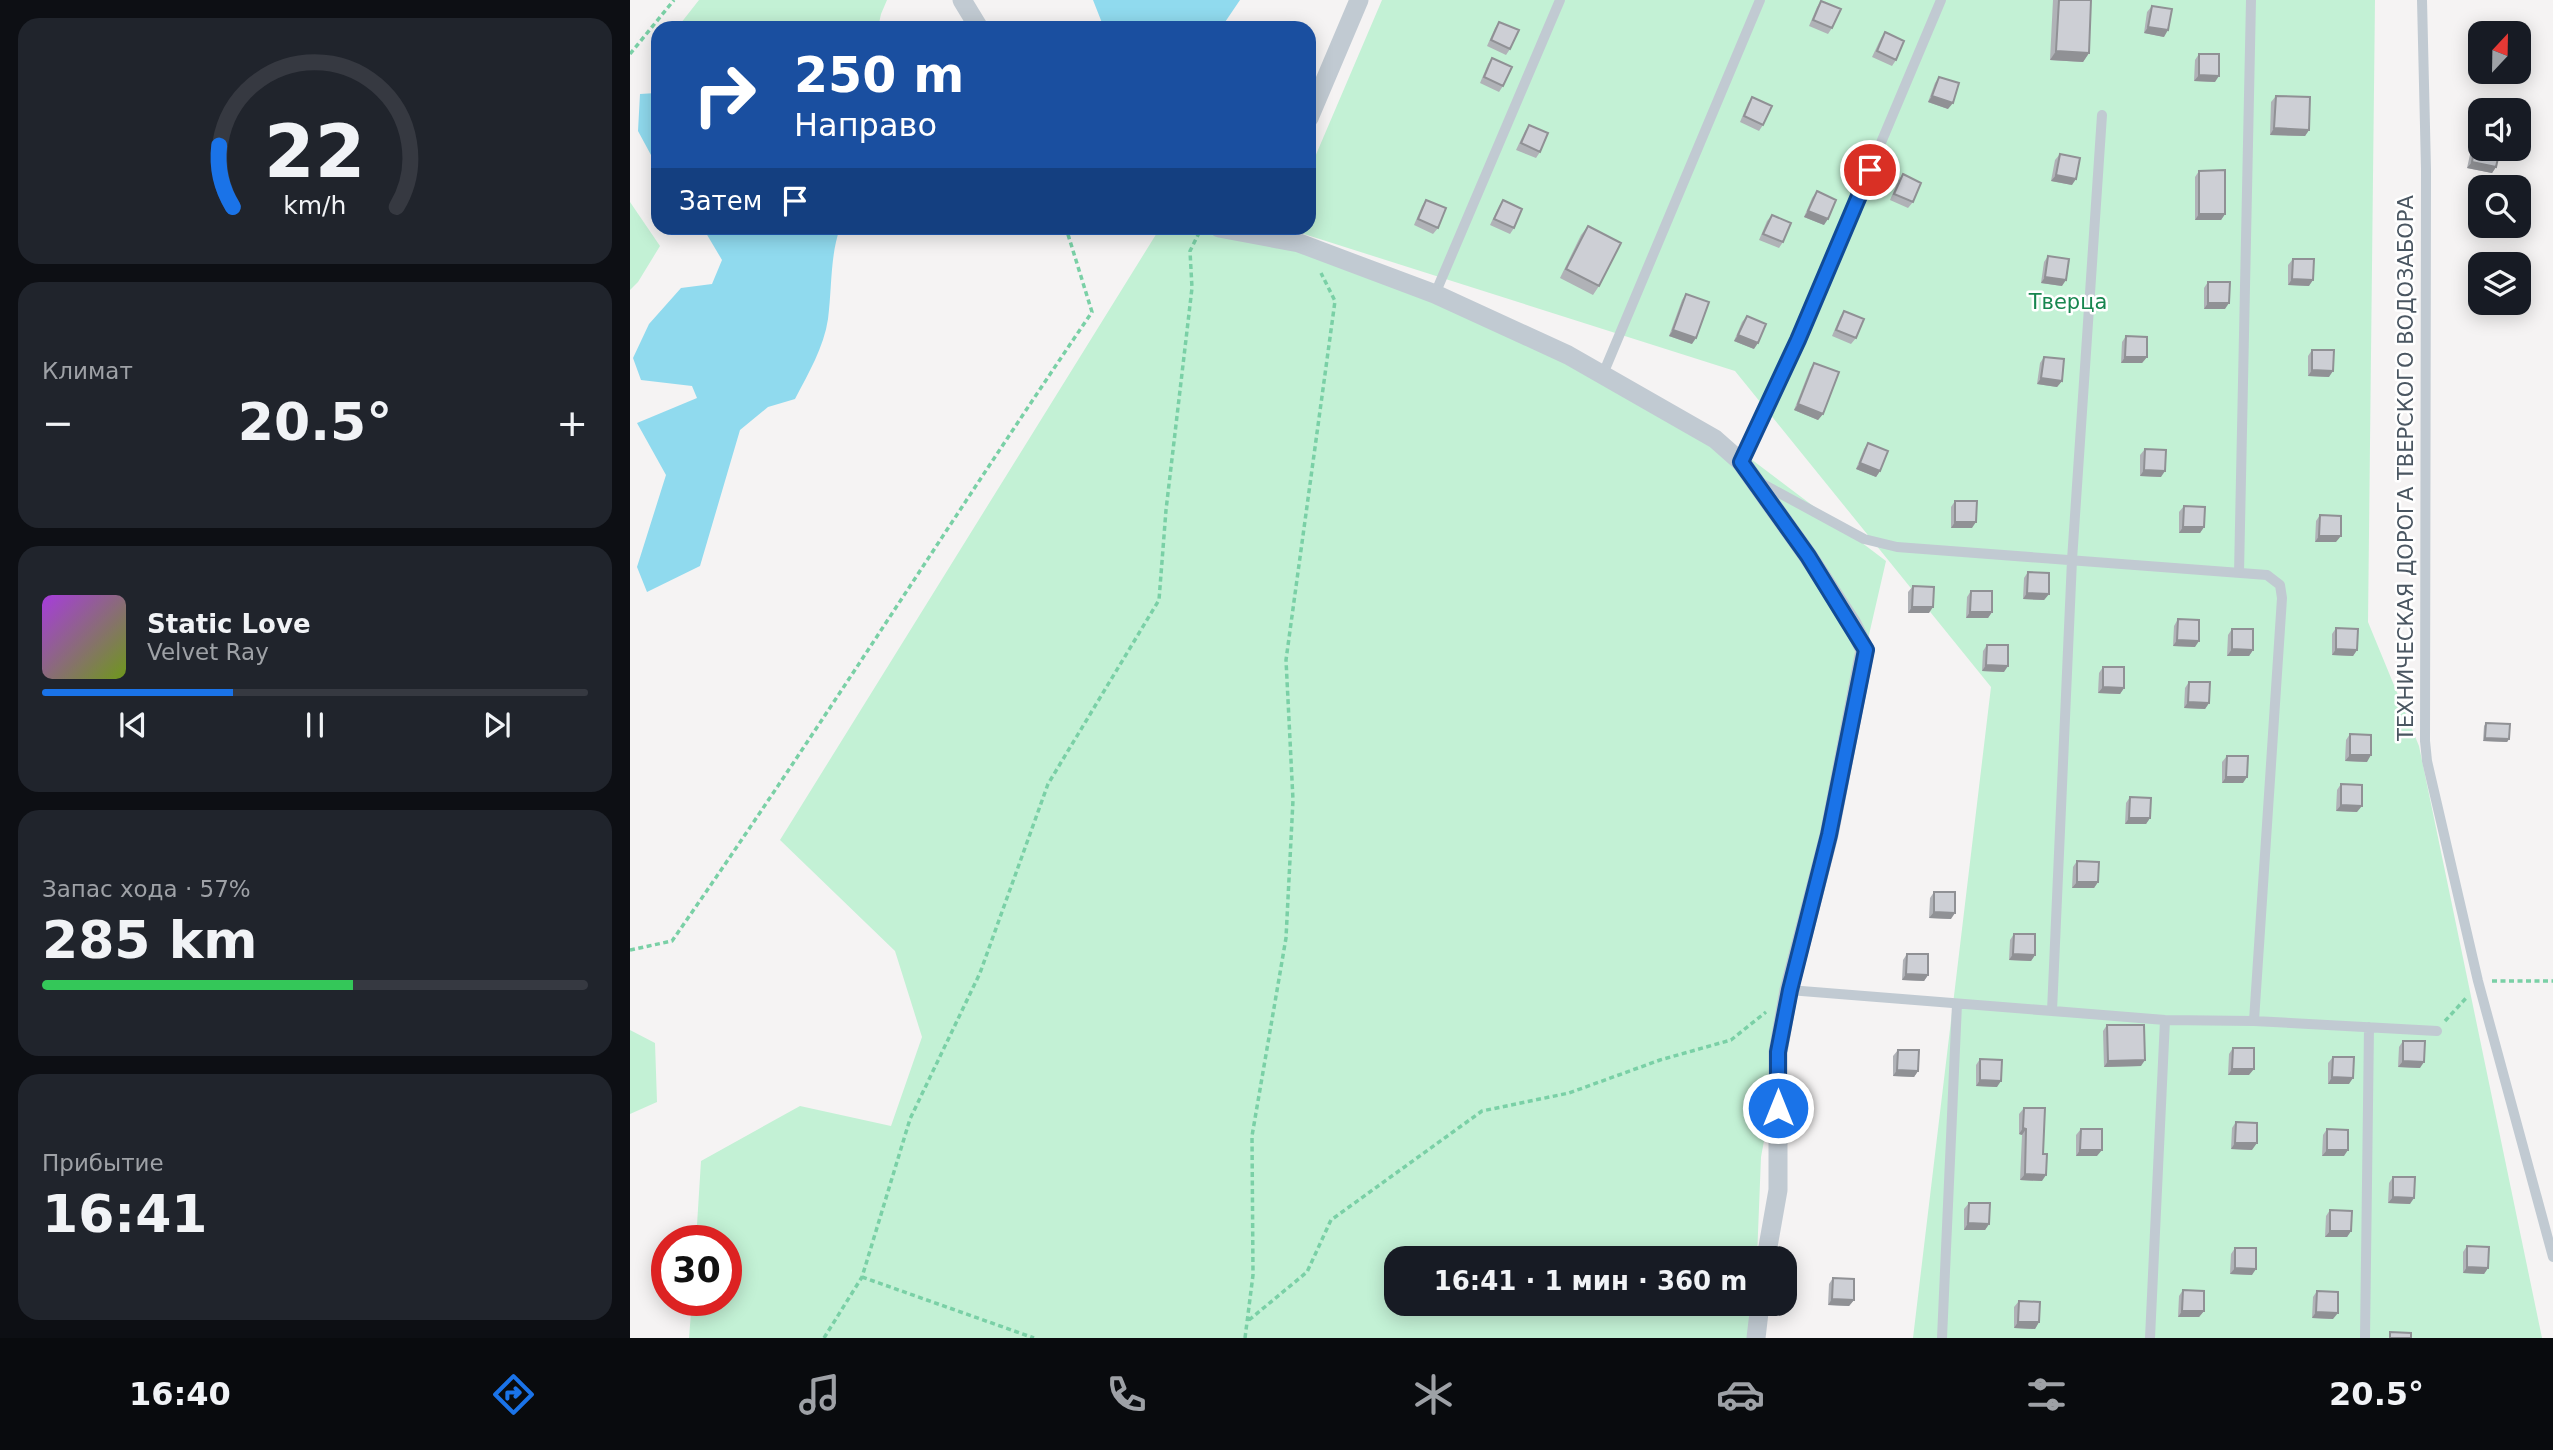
<!DOCTYPE html>
<html lang="ru">
<head>
<meta charset="utf-8">
<style>
  :root { --surface:#171b24; --page:#20242c; --text:#f1f3f6; --muted:#9ea1a6; --line:#363941; --accent:#1a73e8 }
  body { margin:0; font-family:"DejaVu Sans",sans-serif; background:var(--page); color:var(--text); height:100vh; display:flex; flex-direction:column; font-size:26px; white-space:nowrap }
  * { box-sizing:border-box; margin:0 }
  p { font-size:23px; color:var(--muted) }
  .icon { flex:none; width:38px; height:38px; fill:none; stroke:currentColor; stroke-width:2; stroke-linecap:round; stroke-linejoin:round }
  .map { position:relative; flex:1; overflow:hidden }
  .details { display:flex; flex-direction:column; gap:18px; padding:18px; background:#0d0f14; width:630px }
  .details>* { flex:none }
  .top-card { position:absolute; left:21px; top:21px; width:665px; height:214px; border-radius:21px; box-shadow:0 4px 18px #0003; background:#1a4fa0; color:#fff; overflow:hidden }
  .needle { width:46px; rotate:22deg }
  .fabs { position:absolute; left:1838px; top:21px; display:grid; gap:14px }
  .fabs a { display:grid; place-items:center; width:63px; height:63px; border-radius:14px; background:var(--surface); box-shadow:0 4px 18px #0003; font-size:35px }
  .speed { position:absolute; left:21px; top:1225px; display:flex; gap:14px; font-size:35px; font-weight:700; text-align:center }
  .speed>* { display:grid; place-content:center; width:91px; height:91px; border-radius:50%; background:var(--surface); box-shadow:0 4px 18px #0003; line-height:1 }
  .speed .limit { border:10px solid #d22; background:#fff; color:#111 }
  .pin { position:absolute; display:grid; place-items:center; width:60px; height:60px; color:#fff; margin:-30px; border:4px solid #fff; border-radius:50%; box-shadow:0 2px 7px #0007 }
  .me { position:absolute; width:77px; margin:-38px; rotate:0deg; stroke-linejoin:round; filter:drop-shadow(0 0 5px #0008) }
  .turn { display:flex; align-items:center; gap:24px; height:147px; padding:0 28px; font-size:32px }
  .turn .icon { width:91px; height:91px; stroke-width:2.5 }
  .turn b { display:block; font-size:49px; line-height:60px }
  .then { display:flex; align-items:center; height:66px; padding:0 28px; background:#0003; gap:14px; font-size:26px }
  .big { font-size:52px; font-weight:700; line-height:1.1 }
  .details .tile { flex:1; display:flex; flex-direction:column; justify-content:center; gap:10px; min-width:0; padding:0 24px; border-radius:21px; background:var(--page) }
  .details .dial { align-items:center; gap:0 }
  .dial svg { height:182px; overflow:visible; fill:none; stroke:var(--line); stroke-width:7; stroke-linecap:round; text-anchor:middle }
  .dial text { fill:var(--text); stroke:none }
  .song { display:flex; align-items:center; gap:21px }
  .cover { width:84px; height:84px; border-radius:10px; background:linear-gradient(135deg,hsl(280 70% 55%),hsl(80 70% 35%)) }
  .played { height:7px; border-radius:4px; background:linear-gradient(90deg,var(--accent) 35%,var(--line) 35%) }
  .keys { display:flex; justify-content:space-around; direction:ltr }
  .heat { display:flex; justify-content:space-between; align-items:center; font-size:38px; direction:ltr }
  .charge { height:10px; border-radius:5px; background:linear-gradient(90deg,#34c759 57%,var(--line) 0) }
  .trip { position:absolute; left:754px; top:1246px; width:413px; height:70px; border-radius:21px; background:var(--surface); box-shadow:0 4px 18px #0003; font-weight:700; line-height:70px; text-align:center }
  .tabs { display:flex; height:112px; justify-content:space-around; align-items:center; background:#090b0e; color:var(--muted) }
  .tabs .icon { width:49px; height:49px }
  .tabs .on { color:var(--accent) }
  .tabs b { font-size:32px; color:var(--text) }
  main { display:flex; flex:1; min-height:0 }
  .map>svg:first-child { display:block }
  .green { fill:#c3f1d5 }
  .water { fill:#90daee }
  .lines { fill:none; stroke-linecap:round; stroke-linejoin:round }
  .path { stroke:#7ad0a6; stroke-width:3.5; stroke-dasharray:5 3.5; stroke-linecap:butt }
  .service { stroke:#c1cad2; stroke-width:10 }
  .minor { stroke:#c1cad2; stroke-width:19 }
  .wall { fill:#b0b2b7 }
  .shaded-wall { fill:#909195 }
  .building { fill:#cdcfd5; stroke:#909195; stroke-width:2 }
  .route-casing { stroke:#114b97; stroke-width:18 }
  .route { stroke:#1a73e8; stroke-width:12 }
  .labels { text-anchor:middle; stroke-width:5; stroke-linejoin:round; paint-order:stroke }
  .park-label { font-size:21px; fill:#17864f; stroke:#fff }
  .street-label { font-size:21px; fill:#4a5661; stroke:#fff }
</style>
</head>
<body>
<main>
<section class="details">
<div class="tile dial"><svg viewBox="0 0 100 80">
<path d="M14 69A42 42 0 1 1 86 69"/>
<path d="M14 69A42 42 0 0 1 8 42" stroke="#1a73e8"/>
<text x="50" y="56" font-size="32" font-weight="700">22</text>
<text x="50" y="72" font-size="11">km/h</text>
</svg></div>
<div class="tile"><p>Климат</p>
<div class="heat"><a>−</a><b class="big">20.5°</b><a>+</a></div>
</div>
<div class="tile">
<div class="song"><i class="cover"></i><div><b>Static Love</b><p>Velvet Ray</p></div></div>
<div class="played"></div>
<div class="keys"><svg class="icon" aria-label="previous" viewBox="0 0 24 24"><path d="M18 5L8 12l10 7zM5 5v14"/></svg><svg class="icon" aria-label="pause" viewBox="0 0 24 24"><path d="M8 5v14M16 5v14"/></svg><svg class="icon" aria-label="next" viewBox="0 0 24 24"><path d="M6 5l10 7-10 7zM19 5v14"/></svg></div>
</div>
<div class="tile"><p>Запас хода · 57%</p><b class="big">285 km</b><div class="charge"></div></div>
<div class="tile"><p>Прибытие</p><b class="big">16:41</b></div>
</section>
<div class="map">
<svg width="1923" height="1338" viewBox="0 0 1923 1338">
  <rect width="100%" height="100%" fill="#f5f3f3"/>
  <path class="green" d="M69,0H257L251,14L248,28H47Z
    M752,0H1745L1738,622L1789,746L1912,1338H1283L1361,687L1105,371L655,228H679V171Z
    M0,202L30,246L8,282L0,290Z
    M530,228H635L1072,422L1256,561L1182,882L1131,1157L1127,1258H766V1304H1126L1125,1338H59L62,1300H96V1241H66L71,1161L170,1106L261,1126L292,1037L265,951L150,840Z
    M0,1030L25,1043L27,1102L0,1114Z"/>
  <path class="water" d="M463,0H610L591,28H474Z
    M26,93L28,96V168L8,131L10,94Z
    M73,228H210C200,256 202,288 198,319C194,347 178,374 165,399L138,407L110,430L70,566L17,592L7,567L36,475L7,423L67,398L62,386L11,380L3,358L19,324L51,288L82,284L92,260Z"/>
  <g class="lines">
    <path class="path" d="M0,54L44,0
      M0,950L42,941C186,735 320,521 462,312L436,228
      M1862,981H1923
      M1815,1021L1838,996
      M232,1277L404,1338
      M619,1320L677,1272L701,1220L852,1111L939,1093L1030,1060L1101,1040L1136,1012
      M194,1338L232,1277L280,1119L350,973L418,784L529,600L536,510L562,288L560,251L570,231
      M615,1338L623,1275L622,1136L656,938L663,800L656,660L705,301L691,273"/>
    <path class="service" d="M1792,0L1796,169L1795,741L1797,761L1848,981L1923,1257
      M805,294L930,0
      M973,374L1130,0
      M1111,462L1168,340L1311,0
      M1131,483L1234,539L1267,547L1637,575L1650,585L1652,598L1624,1021
      M1609,573L1621,0
      M1159,990L1535,1020L1624,1021L1807,1031
      M1422,1011L1442,560L1472,115
      M1312,1338L1327,1004
      M1520,1338L1535,1020
      M1735,1338L1739,1027"/>
    <path class="minor" d="M332,0L349,28
      M679,118L729,0
      M589,228L669,243L805,294L938,355L1085,439L1111,462L1178,556L1222,624L1235,650L1199,835L1159,990L1148,1052V1190L1136,1258
      M1126,1338L1130,1304"/>
  </g>
  <path class="wall" d="M1423,0H1461L1459,53L1453,62L1420,60Z
    M1191,1L1202,28L1198,34L1179,26L1187,7Z
    M1522,6L1534,37L1514,33L1517,12Z
    M869,22L880,49L876,55L857,46L865,28Z
    M1255,32L1266,60L1262,66L1242,57L1251,38Z
    M1569,54L1585,82L1564,81L1565,60Z
    M862,58L873,86L869,92L850,83L858,64Z
    M1309,77L1318,109L1298,102L1305,83Z
    M1646,96L1679,130L1675,136L1640,135L1641,102Z
    M1122,97L1133,125L1129,131L1110,122L1118,103Z
    M899,125L910,152L906,158L886,150L895,131Z
    M1845,144L1866,167L1862,173L1837,168L1841,150Z
    M1430,154L1442,185L1421,181L1425,160Z
    M1569,171L1595,214L1591,220H1565V177Z
    M1273,174L1283,202L1278,208L1260,200L1268,181Z
    M1187,191L1194,225L1174,217L1182,198Z
    M796,200L808,228L803,234L784,225L792,206Z
    M873,200L884,228L880,234L860,225L869,206Z
    M1142,215L1153,242L1149,248L1129,240L1137,221Z
    M958,226L969,286L963,295L930,278L951,235Z
    M1418,256L1432,286L1411,283L1414,262Z
    M1663,259L1679,286L1658,285V265Z
    M1578,282L1595,309H1574V288Z
    M1056,294L1062,344L1039,336L1052,300Z
    M1214,311L1226,338L1221,344L1202,336L1210,317Z
    M1117,316L1124,349L1104,341L1112,322Z
    M1496,336L1517,357L1512,363H1491L1492,342Z
    M1682,350L1699,377L1678,376V356Z
    M1414,357L1432,381L1427,387L1407,384L1410,363Z
    M1184,363L1193,414L1188,420L1164,410L1180,369Z
    M1238,443L1250,471L1246,477L1226,469L1234,449Z
    M1515,449L1531,477L1510,476V455Z
    M1325,501L1342,528H1321V507Z
    M1554,506L1574,527L1570,533H1549V512Z
    M1690,515L1706,542H1685L1686,521Z
    M1398,572L1419,594L1414,600L1393,599L1394,578Z
    M1283,586L1299,613H1278V592Z
    M1341,591L1362,612L1358,618H1336L1337,597Z
    M1548,619L1565,647L1543,646L1544,626Z
    M1706,628L1727,650L1723,656L1702,655V634Z
    M1602,629L1623,650L1619,656H1597L1598,635Z
    M1357,645L1374,672L1352,671L1353,651Z
    M1473,667L1494,688L1490,694L1468,693L1469,673Z
    M1559,682L1579,703L1575,709L1554,708L1555,688Z
    M1856,723L1879,739L1877,742L1853,741L1854,726Z
    M1720,734L1737,762L1715,761L1716,740Z
    M1597,756L1613,783H1592V762Z
    M1711,784L1727,812L1706,811L1707,790Z
    M1500,797L1520,818L1516,824H1495L1496,803Z
    M1447,861L1468,882L1464,888H1442L1443,867Z
    M1304,892L1321,919L1299,918L1300,898Z
    M1384,934L1405,955L1401,961L1379,960L1380,940Z
    M1277,954L1298,975L1294,981L1272,980L1273,960Z
    M1477,1025L1511,1066L1474,1067L1473,1031Z
    M1773,1041L1790,1068L1768,1067L1769,1047Z
    M1603,1048L1619,1075H1598L1599,1054Z
    M1268,1050L1288,1071L1284,1077L1263,1076V1056Z
    M1703,1057L1719,1084H1698V1063Z
    M1350,1059L1367,1087L1346,1086V1065Z
    M1394,1108L1412,1181L1390,1180L1392,1135L1389,1134V1114Z
    M1606,1122L1622,1150L1601,1149L1602,1128Z
    M1451,1129L1467,1156H1446V1135Z
    M1697,1129L1714,1156H1692L1693,1135Z
    M1763,1177L1780,1204L1758,1203L1759,1183Z
    M1339,1203L1359,1224L1355,1230H1334V1209Z
    M1700,1210L1721,1231L1717,1237H1695L1696,1216Z
    M1837,1246L1858,1268L1854,1274L1833,1273V1252Z
    M1605,1248L1622,1275L1600,1274L1601,1254Z
    M1203,1278L1224,1300L1219,1306L1198,1305L1199,1284Z
    M1553,1290L1574,1311L1569,1317H1548L1549,1296Z
    M1687,1291L1703,1319L1682,1318L1683,1297Z
    M1389,1301L1409,1322L1405,1329L1384,1328V1307Z"/>
  <path class="shaded-wall" d="M1518,27L1538,30L1534,37L1514,33Z
    M1426,51L1459,53L1453,62L1420,60Z
    M1569,75L1589,76L1585,82L1564,81Z
    M1302,96L1323,103L1318,109L1298,102Z
    M1644,128L1679,130L1675,136L1640,135Z
    M1842,162L1866,167L1862,173L1837,168Z
    M1426,175L1446,179L1442,185L1421,181Z
    M1178,211L1198,219L1194,225L1174,217Z
    M1569,214H1595L1591,220H1565Z
    M1415,277L1436,280L1432,286L1411,283Z
    M1662,279L1683,280L1679,286L1658,285Z
    M1578,303H1599L1595,309H1574Z
    M1043,330L1066,338L1062,344L1039,336Z
    M1108,335L1128,343L1124,349L1104,341Z
    M1495,357H1517L1512,363H1491Z
    M1682,370L1703,371L1699,377L1678,376Z
    M1411,378L1432,381L1427,387L1407,384Z
    M1168,404L1193,414L1188,420L1164,410Z
    M1230,463L1250,471L1246,477L1226,469Z
    M1514,470L1535,471L1531,477L1510,476Z
    M1325,522H1346L1342,528H1321Z
    M1553,527H1574L1570,533H1549Z
    M1689,536H1711L1706,542H1685Z
    M1397,593L1419,594L1414,600L1393,599Z
    M1282,607H1303L1299,613H1278Z
    M1340,612H1362L1358,618H1336Z
    M1547,640L1569,641L1565,647L1543,646Z
    M1602,649L1623,650L1619,656H1597Z
    M1706,649L1727,650L1723,656L1702,655Z
    M1356,665L1378,666L1374,672L1352,671Z
    M1473,687L1494,688L1490,694L1468,693Z
    M1558,702L1579,703L1575,709L1554,708Z
    M1855,738L1879,739L1877,742L1853,741Z
    M1720,755H1741L1737,762L1715,761Z
    M1596,777H1617L1613,783H1592Z
    M1711,805L1732,806L1727,812L1706,811Z
    M1499,818H1520L1516,824H1495Z
    M1447,882H1468L1464,888H1442Z
    M1304,912L1325,913L1321,919L1299,918Z
    M1383,954L1405,955L1401,961L1379,960Z
    M1276,974L1298,975L1294,981L1272,980Z
    M1515,1060L1511,1066L1474,1067L1478,1061Z
    M1773,1061L1794,1062L1790,1068L1768,1067Z
    M1602,1069H1624L1619,1075H1598Z
    M1267,1070L1288,1071L1284,1077L1263,1076Z
    M1702,1077L1723,1078L1719,1084H1698Z
    M1350,1080L1371,1081L1367,1087L1346,1086Z
    M1393,1128L1396,1129L1392,1135L1389,1134Z
    M1605,1143H1627L1622,1150L1601,1149Z
    M1450,1150H1472L1467,1156H1446Z
    M1697,1150H1718L1714,1156H1692Z
    M1395,1174L1416,1175L1412,1181L1390,1180Z
    M1763,1197L1784,1198L1780,1204L1758,1203Z
    M1338,1223L1359,1224L1355,1230H1334Z
    M1700,1231H1721L1717,1237H1695Z
    M1837,1267L1858,1268L1854,1274L1833,1273Z
    M1605,1268L1626,1269L1622,1275L1600,1274Z
    M1202,1299L1224,1300L1219,1306L1198,1305Z
    M1552,1311H1574L1569,1317H1548Z
    M1686,1312L1708,1313L1703,1319L1682,1318Z
    M1388,1322H1409L1405,1329L1384,1328Z"/>
  <path class="building" d="M1429,0H1461L1459,53L1426,51Z
    M1191,1L1211,9L1202,28L1183,20Z
    M1522,6L1542,9L1538,30L1518,27Z
    M869,22L889,30L880,49L861,40Z
    M1255,32L1274,41L1266,60L1247,51Z
    M1569,54H1589V76L1569,75Z
    M862,58L882,67L873,86L854,77Z
    M1309,77L1329,83L1323,103L1302,96Z
    M1646,96L1680,97L1679,130L1644,128Z
    M1122,97L1142,106L1133,125L1114,116Z
    M899,125L918,133L910,152L891,143Z
    M1845,144L1850,145V149H1870L1866,167L1842,162Z
    M1430,154L1450,158L1446,179L1426,175Z
    M1595,170V214H1569V171Z
    M1273,174L1291,183L1283,202L1264,194Z
    M1187,191L1206,200L1198,219L1178,211Z
    M796,200L816,208L808,228L788,219Z
    M873,200L892,209L884,228L864,219Z
    M1142,215L1161,223L1153,242L1133,234Z
    M958,226L991,243L969,286L936,269Z
    M1418,256L1439,259L1436,280L1415,277Z
    M1663,259H1684L1683,280L1662,279Z
    M1578,282H1600L1599,303H1578Z
    M1056,294L1079,302L1066,338L1043,330Z
    M1214,311L1234,319L1226,338L1206,330Z
    M1117,316L1136,324L1128,343L1108,335Z
    M1496,336L1517,337V357H1495Z
    M1682,350H1704L1703,371L1682,370Z
    M1414,357L1434,359L1432,381L1411,378Z
    M1184,363L1209,372L1193,414L1168,404Z
    M1238,443L1258,451L1250,471L1230,463Z
    M1515,449L1536,450L1535,471L1514,470Z
    M1325,501H1347L1346,522H1325Z
    M1554,506L1575,507L1574,527H1553Z
    M1690,515L1711,516V536H1689Z
    M1398,572L1419,573V594L1397,593Z
    M1283,586L1304,587L1303,607H1282Z
    M1341,591H1362V612H1340Z
    M1548,619L1569,620V641L1547,640Z
    M1706,628L1728,629L1727,650L1706,649Z
    M1602,629H1623V650L1602,649Z
    M1357,645H1378V666L1356,665Z
    M1473,667H1494V688L1473,687Z
    M1559,682H1580L1579,703L1558,702Z
    M1856,723L1880,724L1879,739L1855,738Z
    M1720,734L1741,735V755H1720Z
    M1597,756H1618L1617,777H1596Z
    M1711,784L1732,785V806L1711,805Z
    M1500,797L1521,798L1520,818H1499Z
    M1447,861L1469,862L1468,882H1447Z
    M1304,892H1325V913L1304,912Z
    M1384,934H1405V955L1383,954Z
    M1277,954H1298V975L1276,974Z
    M1477,1025H1514L1515,1060L1478,1061Z
    M1773,1041H1795L1794,1062L1773,1061Z
    M1603,1048H1624V1069H1602Z
    M1268,1050H1289L1288,1071L1267,1070Z
    M1703,1057H1724L1723,1078L1702,1077Z
    M1350,1059L1372,1060L1371,1081L1350,1080Z
    M1394,1108H1415L1413,1154H1417L1416,1175L1395,1174L1396,1129L1393,1128Z
    M1606,1122L1627,1123V1143H1605Z
    M1451,1129H1472V1150H1450Z
    M1697,1129L1718,1130V1150H1697Z
    M1763,1177H1785L1784,1198L1763,1197Z
    M1339,1203H1360L1359,1224L1338,1223Z
    M1700,1210L1722,1211L1721,1231H1700Z
    M1837,1246L1859,1247L1858,1268L1837,1267Z
    M1605,1248H1626V1269L1605,1268Z
    M1203,1278L1224,1279V1300L1202,1299Z
    M1553,1290L1574,1291V1311H1552Z
    M1687,1291L1708,1292V1313L1686,1312Z
    M1389,1301L1410,1302L1409,1322H1388Z
    M1760,1332L1781,1333V1338H1760Z"/>
  <g class="lines">
    <g class="route-casing">
      <path id="route" d="M1148,1108V1052L1160,990L1199,835L1236,650L1178,556L1111,462L1168,340L1240,170"/>
    </g>
    <use href="#route" class="route"/>
  </g>
  <g class="labels">
    <g class="park-label">
      <text x="1438" y="309">Тверца</text>
    </g>
    <g class="street-label">
      <text transform="translate(1776 468) rotate(-90)" y="7">ТЕХНИЧЕСКАЯ ДОРОГА ТВЕРСКОГО ВОДОЗАБОРА</text>
    </g>
  </g>
</svg>
<div class="fabs">
<a><svg class="needle" viewBox="-14 -14 28 28"><path d="M0-13l5 13h-10z" fill="#e53935"/><path d="M0 13l5-13h-10z" fill="#9ea1a6"/></svg></a>
<a><svg class="icon" aria-label="sound" viewBox="0 0 24 24"><path d="M4 9h4l5-4v14l-5-4H4zM17 9q2 3 0 6"/></svg></a>
<a><svg class="icon" aria-label="search" viewBox="0 0 24 24"><circle cx="10" cy="10" r="6"/><path d="M15 15l6 6"/></svg></a>
<a><svg class="icon" aria-label="layers" viewBox="0 0 24 24"><path d="M12 4l9 5-9 5-9-5zM3 14l9 5 9-5"/></svg></a>
</div>
<div class="speed"><div class="limit">30</div></div>
<div class="pin" style="left:1240px;top:170px;background:#d93025"><svg class="icon" aria-label="arrive" viewBox="0 0 24 24"><path d="M6 21V4h12l-3 4 3 4H6"/></svg></div>
<svg class="me" style="left:1148px;top:1108px" viewBox="-20 -20 40 40"><circle r="17" fill="#1a73e8" stroke="#fff" stroke-width="3"/><path d="M0-11L8 9 0 5-8 9z" fill="#fff"/></svg>
<div class="trip">16:41 · 1 мин · 360 m</div>
<div class="top-card">
<div class="turn"><svg class="icon" aria-label="right" viewBox="0 0 24 24"><path d="M7 20v-9h11M14 6l5 5-5 5"/></svg><div><b>250 m</b>Направо</div></div>
<div class="then">Затем<svg class="icon" aria-label="arrive" viewBox="0 0 24 24"><path d="M6 21V4h12l-3 4 3 4H6"/></svg></div>
</div>
</div>
</main>
<nav class="tabs">
<b>16:40</b>
<svg class="icon on" aria-label="directions" viewBox="0 0 24 24"><path d="M12 3l9 9-9 9-9-9zM9 14v-3h6M13 9l2 2-2 2"/></svg>
<svg class="icon" aria-label="music" viewBox="0 0 24 24"><path d="M9 18V5l10-2v13"/><circle cx="6" cy="18" r="3"/><circle cx="16" cy="16" r="3"/></svg>
<svg class="icon" aria-label="phone" viewBox="0 0 24 24"><path d="M5 4h4l2 5-3 2q2 4 5 5l2-3 5 2v4C11 20 4 13 5 4z"/></svg>
<svg class="icon" aria-label="climate" viewBox="0 0 24 24"><path d="M12 3v18M4 7l16 10M4 17L20 7"/></svg>
<svg class="icon" aria-label="car" viewBox="0 0 24 24"><path d="M5 17H2v-5l4-1 3-4h7l3 4 3 1v5h-3M9 17h6M6 11h13"/><circle cx="7" cy="17" r="2"/><circle cx="17" cy="17" r="2"/></svg>
<svg class="icon" aria-label="filters" viewBox="0 0 24 24"><path d="M4 7h16M4 17h16"/><circle cx="9" cy="7" r="2"/><circle cx="15" cy="17" r="2"/></svg>
<b>20.5°</b>
</nav>
</body>
</html>
